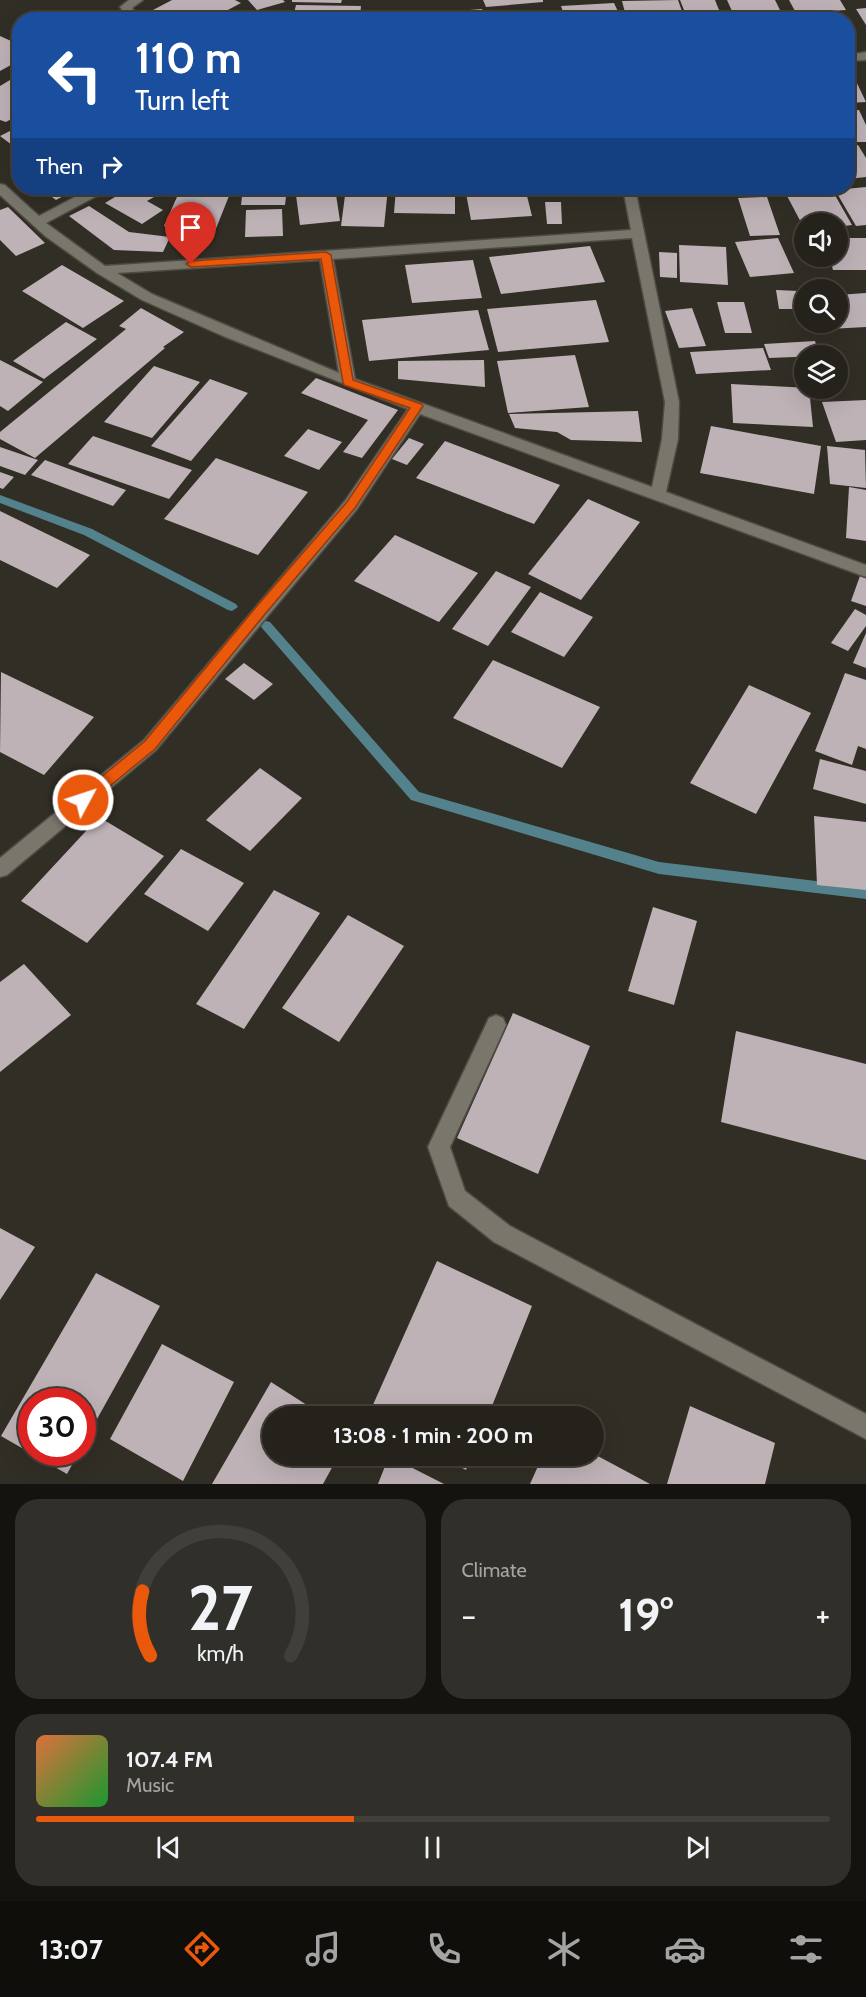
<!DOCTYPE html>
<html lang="en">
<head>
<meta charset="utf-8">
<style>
  :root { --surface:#25221c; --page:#312f29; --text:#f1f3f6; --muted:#a3a4a3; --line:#423f3b; --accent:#ea580c }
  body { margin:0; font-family:Cabin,sans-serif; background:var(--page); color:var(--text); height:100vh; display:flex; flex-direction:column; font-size:22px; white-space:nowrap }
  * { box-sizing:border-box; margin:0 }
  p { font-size:20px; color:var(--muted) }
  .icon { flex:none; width:33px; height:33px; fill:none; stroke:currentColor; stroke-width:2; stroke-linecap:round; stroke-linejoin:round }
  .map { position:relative; height:1484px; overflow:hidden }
  .panel { display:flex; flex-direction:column; gap:15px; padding:15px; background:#14130f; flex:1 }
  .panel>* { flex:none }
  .banner { position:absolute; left:12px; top:12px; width:843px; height:183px; border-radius:24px; box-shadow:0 6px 24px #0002,0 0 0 2px var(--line); background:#1a4fa0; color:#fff; overflow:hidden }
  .buttons { position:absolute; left:794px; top:213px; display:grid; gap:12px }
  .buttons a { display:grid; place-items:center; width:54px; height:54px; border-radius:50%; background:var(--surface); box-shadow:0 6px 24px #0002,0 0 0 2px var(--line); font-size:30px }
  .speed { position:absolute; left:18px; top:1388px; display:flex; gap:12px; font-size:30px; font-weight:700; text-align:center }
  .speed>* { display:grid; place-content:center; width:78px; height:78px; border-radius:50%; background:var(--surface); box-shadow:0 6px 24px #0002,0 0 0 2px var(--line); line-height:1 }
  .speed .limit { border:9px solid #d22; background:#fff; color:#111 }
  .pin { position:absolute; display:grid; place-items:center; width:51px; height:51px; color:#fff; margin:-62px -26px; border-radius:50% 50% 50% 0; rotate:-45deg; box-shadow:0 0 6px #0007 }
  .pin .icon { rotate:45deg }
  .me { position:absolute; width:66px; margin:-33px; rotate:50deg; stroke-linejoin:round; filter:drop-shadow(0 0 4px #0008) }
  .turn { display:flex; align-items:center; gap:21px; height:126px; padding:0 24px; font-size:27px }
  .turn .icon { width:78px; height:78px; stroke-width:2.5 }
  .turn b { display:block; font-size:42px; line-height:51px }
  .then { display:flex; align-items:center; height:57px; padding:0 24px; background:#0003; gap:12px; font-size:22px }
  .big { font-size:45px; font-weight:800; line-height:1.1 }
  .panel .card { flex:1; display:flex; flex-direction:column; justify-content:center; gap:9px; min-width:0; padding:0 21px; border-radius:24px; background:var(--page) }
  .panel .dial { align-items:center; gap:0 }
  .dial svg { height:156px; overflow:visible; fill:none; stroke:var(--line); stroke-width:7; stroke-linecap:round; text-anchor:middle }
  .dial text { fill:var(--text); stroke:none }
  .song { display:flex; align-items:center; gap:18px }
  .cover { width:72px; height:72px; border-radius:9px; background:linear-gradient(135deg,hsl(20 70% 55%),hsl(130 70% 35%)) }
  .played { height:6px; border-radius:3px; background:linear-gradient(90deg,var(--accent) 40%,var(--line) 40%) }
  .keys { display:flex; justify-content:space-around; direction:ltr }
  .heat { display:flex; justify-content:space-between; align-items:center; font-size:33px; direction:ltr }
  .panel .tiles { flex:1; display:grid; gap:15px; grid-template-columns:1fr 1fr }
  .card:last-child { grid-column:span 2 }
  .trip { position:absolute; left:262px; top:1406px; width:342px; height:60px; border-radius:30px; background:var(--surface); box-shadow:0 6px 24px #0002,0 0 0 2px var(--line); font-weight:800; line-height:60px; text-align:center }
  .menu { display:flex; height:96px; justify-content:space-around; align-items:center; background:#0f0e0b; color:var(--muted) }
  .menu .icon { width:42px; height:42px }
  .menu .active { color:var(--accent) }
  .menu b { font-size:27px; color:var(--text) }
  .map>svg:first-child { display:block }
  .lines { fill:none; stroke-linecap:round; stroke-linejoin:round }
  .stream { fill:#53828c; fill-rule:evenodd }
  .building { fill:#beb2b7 }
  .minor-casing { stroke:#4d4b43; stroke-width:3 }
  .minor { fill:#79766c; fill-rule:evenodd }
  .route { fill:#ea580c; stroke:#983908; stroke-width:1.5 }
</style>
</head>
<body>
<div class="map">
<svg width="866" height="1484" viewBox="0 0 866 1484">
  <rect width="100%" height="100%" fill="#312e25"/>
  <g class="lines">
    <path class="stream" d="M0,495L92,529L236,604L238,607L232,611L228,610L84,535L0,503Z
      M266,621L270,622L419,792L659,862L866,887V899L659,874L411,800L262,628L260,625L262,622Z"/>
  </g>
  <path class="building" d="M172,0H235L241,3L209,20H171L153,10Z
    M248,0H283L285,2L257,10Z
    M292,0H342L341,3L292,2Z
    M483,0H543V2L486,7Z
    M678,0L685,20H627L622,1Z
    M680,0H715L723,20H688Z
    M727,0H775L785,20H736Z
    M789,0H840L846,10L796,13Z
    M614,3L621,18L566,20L561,6Z
    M296,5L361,6L360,18L293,17Z
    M866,8V25L856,9Z
    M482,9L485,20H421L420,14Z
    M544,10L546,20H493L491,13Z
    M254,12L262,20H237L235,17Z
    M841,16L844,20H802L801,17Z
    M0,36L20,45V60L0,71Z
    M20,74V114L6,122L0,120V86Z
    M848,77H854L866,102L848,103Z
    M859,110L866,125V142H848V111Z
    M20,126V151L0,136Z
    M858,145L866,158V177L848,179V146Z
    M866,187V225L856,226L835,190Z
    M40,188H69L73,191L56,200Z
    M130,188H170L147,201L163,210L142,224L105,203Z
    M181,188L231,191L215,231L164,226Z
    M243,188H287L285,205H241Z
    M295,188H335L340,221L300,225Z
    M346,188H388L384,227L341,226Z
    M396,188H455V214L394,213Z
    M465,188H525L532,216L471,220Z
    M668,188H724V189L670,193Z
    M832,190L852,225L837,227V224H804V228L786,194Z
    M767,197L780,235L750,236L738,198Z
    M545,202H561L562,224H547Z
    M89,206L129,232L170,237L163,252L114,250L69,216Z
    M8,207L45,243L16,256L0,240V210Z
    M282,209L283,236L245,237L246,210Z
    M778,238L794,273L750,277L735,242Z
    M837,238H866V270H833L829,256H837Z
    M679,245L726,247L728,285L680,282Z
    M590,246L605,282L501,294L489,257Z
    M659,252L677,253V278L660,277Z
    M473,260L482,298L412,303L405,265Z
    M62,265L124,301L83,328L22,291Z
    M776,290L799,291L803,309H779Z
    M866,293V327L829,329L826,322H837V295Z
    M596,300L609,342L498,352L487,309Z
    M717,302H744L752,333H725Z
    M141,308L184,332L163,347L165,348L35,458L0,439V432L126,329L119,326Z
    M692,308L706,346L679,348L665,311Z
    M478,310L489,350L369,361L362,320Z
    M66,322L97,339L44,379L13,361Z
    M815,341L820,356L769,358L764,344Z
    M763,348L771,370L696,374L690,352Z
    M575,355L589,407L508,413L497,361Z
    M0,360L43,382L8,411L0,406Z
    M484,360L485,387L398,379V361Z
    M154,366L200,382L152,438L104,422Z
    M316,378L398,410L362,458L343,452L368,420L301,393Z
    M210,379L248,393L191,461L151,446Z
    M731,384L809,388L813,427L733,423Z
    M866,400V440L836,442L822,402Z
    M638,411L642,442L571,440L557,432L515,428L509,414Z
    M711,426L821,446L814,494L700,473Z
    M308,429L342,442L319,470L284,456Z
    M93,436L192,470L169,499L68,464Z
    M409,438L424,444L407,465L392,459Z
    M445,441L560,485L534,524L416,478Z
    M827,446L865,450L866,488L830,484Z
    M0,447L38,460L25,475L0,466Z
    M216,458L308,492L258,555L164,519Z
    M45,460L126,490L113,506L31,475Z
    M0,472L14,477L3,489L0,488Z
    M849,487L866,490V541L846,538Z
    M588,499L640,522L581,600L528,574Z
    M0,511L90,555L57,588L0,560Z
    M395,535L478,573L439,622L354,581Z
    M496,571L531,587L488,646L452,629Z
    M860,576L866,578V606L851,601Z
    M540,592L593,617L564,657L511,632Z
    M855,609L866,615V626L848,651L831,643Z
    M866,633V668L853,663Z
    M493,660L600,707L562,768L453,718Z
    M244,663L273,684L254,700L225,679Z
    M1,672L94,717L44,775L0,752Z
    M845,673L866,680V749L858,746L852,765L815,751Z
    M749,685L811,713L756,814L690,783Z
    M820,759L866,771V804L813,789Z
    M260,768L302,798L250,851L206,820Z
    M814,816L866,822V890L817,885Z
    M99,817L164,856L87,943L21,901Z
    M181,849L244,883L208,931L144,894Z
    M274,890L320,913L244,1029L196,1004Z
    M653,907L697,921L674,1005L628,991Z
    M348,915L404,946L339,1042L282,1008Z
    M24,964L71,1015L0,1072V982Z
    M513,1013L590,1046L538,1174L457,1138Z
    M736,1031L866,1064V1160L721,1122Z
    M0,1228L35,1247L0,1300Z
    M437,1261L532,1306L488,1416H368Z
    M96,1273L160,1306L82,1446V1401H32V1452H79L67,1474L1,1436Z
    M162,1344L234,1382L183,1481L110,1439Z
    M271,1382L324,1416H273V1455H339L323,1484H212Z
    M690,1406L775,1443L765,1484H667Z
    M594,1454L650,1484H530L543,1455Z
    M438,1455H472L466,1470Z
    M389,1456L444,1484H378Z"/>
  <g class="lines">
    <g class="minor-casing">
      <path id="minor" d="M129,0H143L132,8L141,20H129L120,7Z
        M866,52V60L848,61V55Z
        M0,184L5,185L39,216L92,188H107L106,191L46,223L105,266L631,230L623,188H635L679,402L678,439L666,492L866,565V577L420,414L357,509L156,750L7,875L0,877V858L144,740L345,501L408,409L223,336L142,300L97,273L45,236L0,195ZM632,238L665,402L662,439L652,487L355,379L333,259ZM320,260L339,373L152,294L117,273Z
        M496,1015L503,1018L506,1025L450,1147L465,1191L510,1226L866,1414V1439L494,1242L449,1206L428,1147L489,1018Z"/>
    </g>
    <use href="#minor" class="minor"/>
  </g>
  <path class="route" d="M326,252L331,255L353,380L421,404L423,406L355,508L265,614L155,749L88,804H78L76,800L78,796L145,741L256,607L347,502L410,408L344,385L343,382L321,259L191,267L186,264L191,261Z"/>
</svg>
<div class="buttons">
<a><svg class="icon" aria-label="sound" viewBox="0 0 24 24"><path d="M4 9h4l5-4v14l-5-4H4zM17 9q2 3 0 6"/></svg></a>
<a><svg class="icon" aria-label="search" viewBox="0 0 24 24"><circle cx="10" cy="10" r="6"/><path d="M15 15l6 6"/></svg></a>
<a><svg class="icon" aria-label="layers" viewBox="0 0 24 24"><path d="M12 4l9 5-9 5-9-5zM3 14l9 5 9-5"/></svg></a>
</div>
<div class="speed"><div class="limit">30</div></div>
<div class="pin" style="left:191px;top:264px;background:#d93025"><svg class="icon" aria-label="arrive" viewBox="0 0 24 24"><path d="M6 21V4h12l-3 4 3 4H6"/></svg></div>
<svg class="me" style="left:83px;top:800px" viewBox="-20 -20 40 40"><circle r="17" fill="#ea580c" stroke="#fff" stroke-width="3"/><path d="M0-11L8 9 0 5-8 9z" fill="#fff"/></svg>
<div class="trip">13:08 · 1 min · 200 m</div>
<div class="banner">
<div class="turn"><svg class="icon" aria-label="left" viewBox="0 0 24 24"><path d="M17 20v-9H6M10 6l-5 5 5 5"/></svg><div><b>110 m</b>Turn left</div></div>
<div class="then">Then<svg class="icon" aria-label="right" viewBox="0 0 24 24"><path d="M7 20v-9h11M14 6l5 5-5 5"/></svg></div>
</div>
</div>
<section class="panel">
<div class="tiles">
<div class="card dial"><svg viewBox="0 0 100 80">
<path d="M14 69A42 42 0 1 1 86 69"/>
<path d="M14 69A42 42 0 0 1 10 36" stroke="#ea580c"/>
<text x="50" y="56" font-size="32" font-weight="700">27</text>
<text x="50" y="72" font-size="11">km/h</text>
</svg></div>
<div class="card"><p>Climate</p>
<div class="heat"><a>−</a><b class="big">19°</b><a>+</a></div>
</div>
<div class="card">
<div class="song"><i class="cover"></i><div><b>107.4 FM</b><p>Music</p></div></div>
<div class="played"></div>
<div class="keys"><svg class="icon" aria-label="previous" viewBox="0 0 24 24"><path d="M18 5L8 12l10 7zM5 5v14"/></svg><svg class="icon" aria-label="pause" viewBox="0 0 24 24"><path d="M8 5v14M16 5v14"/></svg><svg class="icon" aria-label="next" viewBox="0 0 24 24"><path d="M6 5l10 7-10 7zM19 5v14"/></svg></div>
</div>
</div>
</section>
<nav class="menu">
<b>13:07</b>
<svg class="icon active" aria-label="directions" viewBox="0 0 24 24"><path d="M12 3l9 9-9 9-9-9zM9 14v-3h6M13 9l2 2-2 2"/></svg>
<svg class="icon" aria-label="music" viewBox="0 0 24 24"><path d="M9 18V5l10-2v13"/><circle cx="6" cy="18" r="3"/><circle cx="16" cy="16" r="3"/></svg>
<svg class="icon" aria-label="phone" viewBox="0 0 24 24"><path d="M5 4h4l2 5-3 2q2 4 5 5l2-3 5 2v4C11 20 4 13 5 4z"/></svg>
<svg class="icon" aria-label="climate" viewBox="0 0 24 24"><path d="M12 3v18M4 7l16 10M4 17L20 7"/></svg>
<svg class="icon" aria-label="car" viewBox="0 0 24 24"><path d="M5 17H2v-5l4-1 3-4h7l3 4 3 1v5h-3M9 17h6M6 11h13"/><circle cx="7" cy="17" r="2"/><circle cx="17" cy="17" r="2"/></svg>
<svg class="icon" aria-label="filters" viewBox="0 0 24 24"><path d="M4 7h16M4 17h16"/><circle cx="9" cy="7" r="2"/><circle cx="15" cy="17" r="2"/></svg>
</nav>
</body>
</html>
